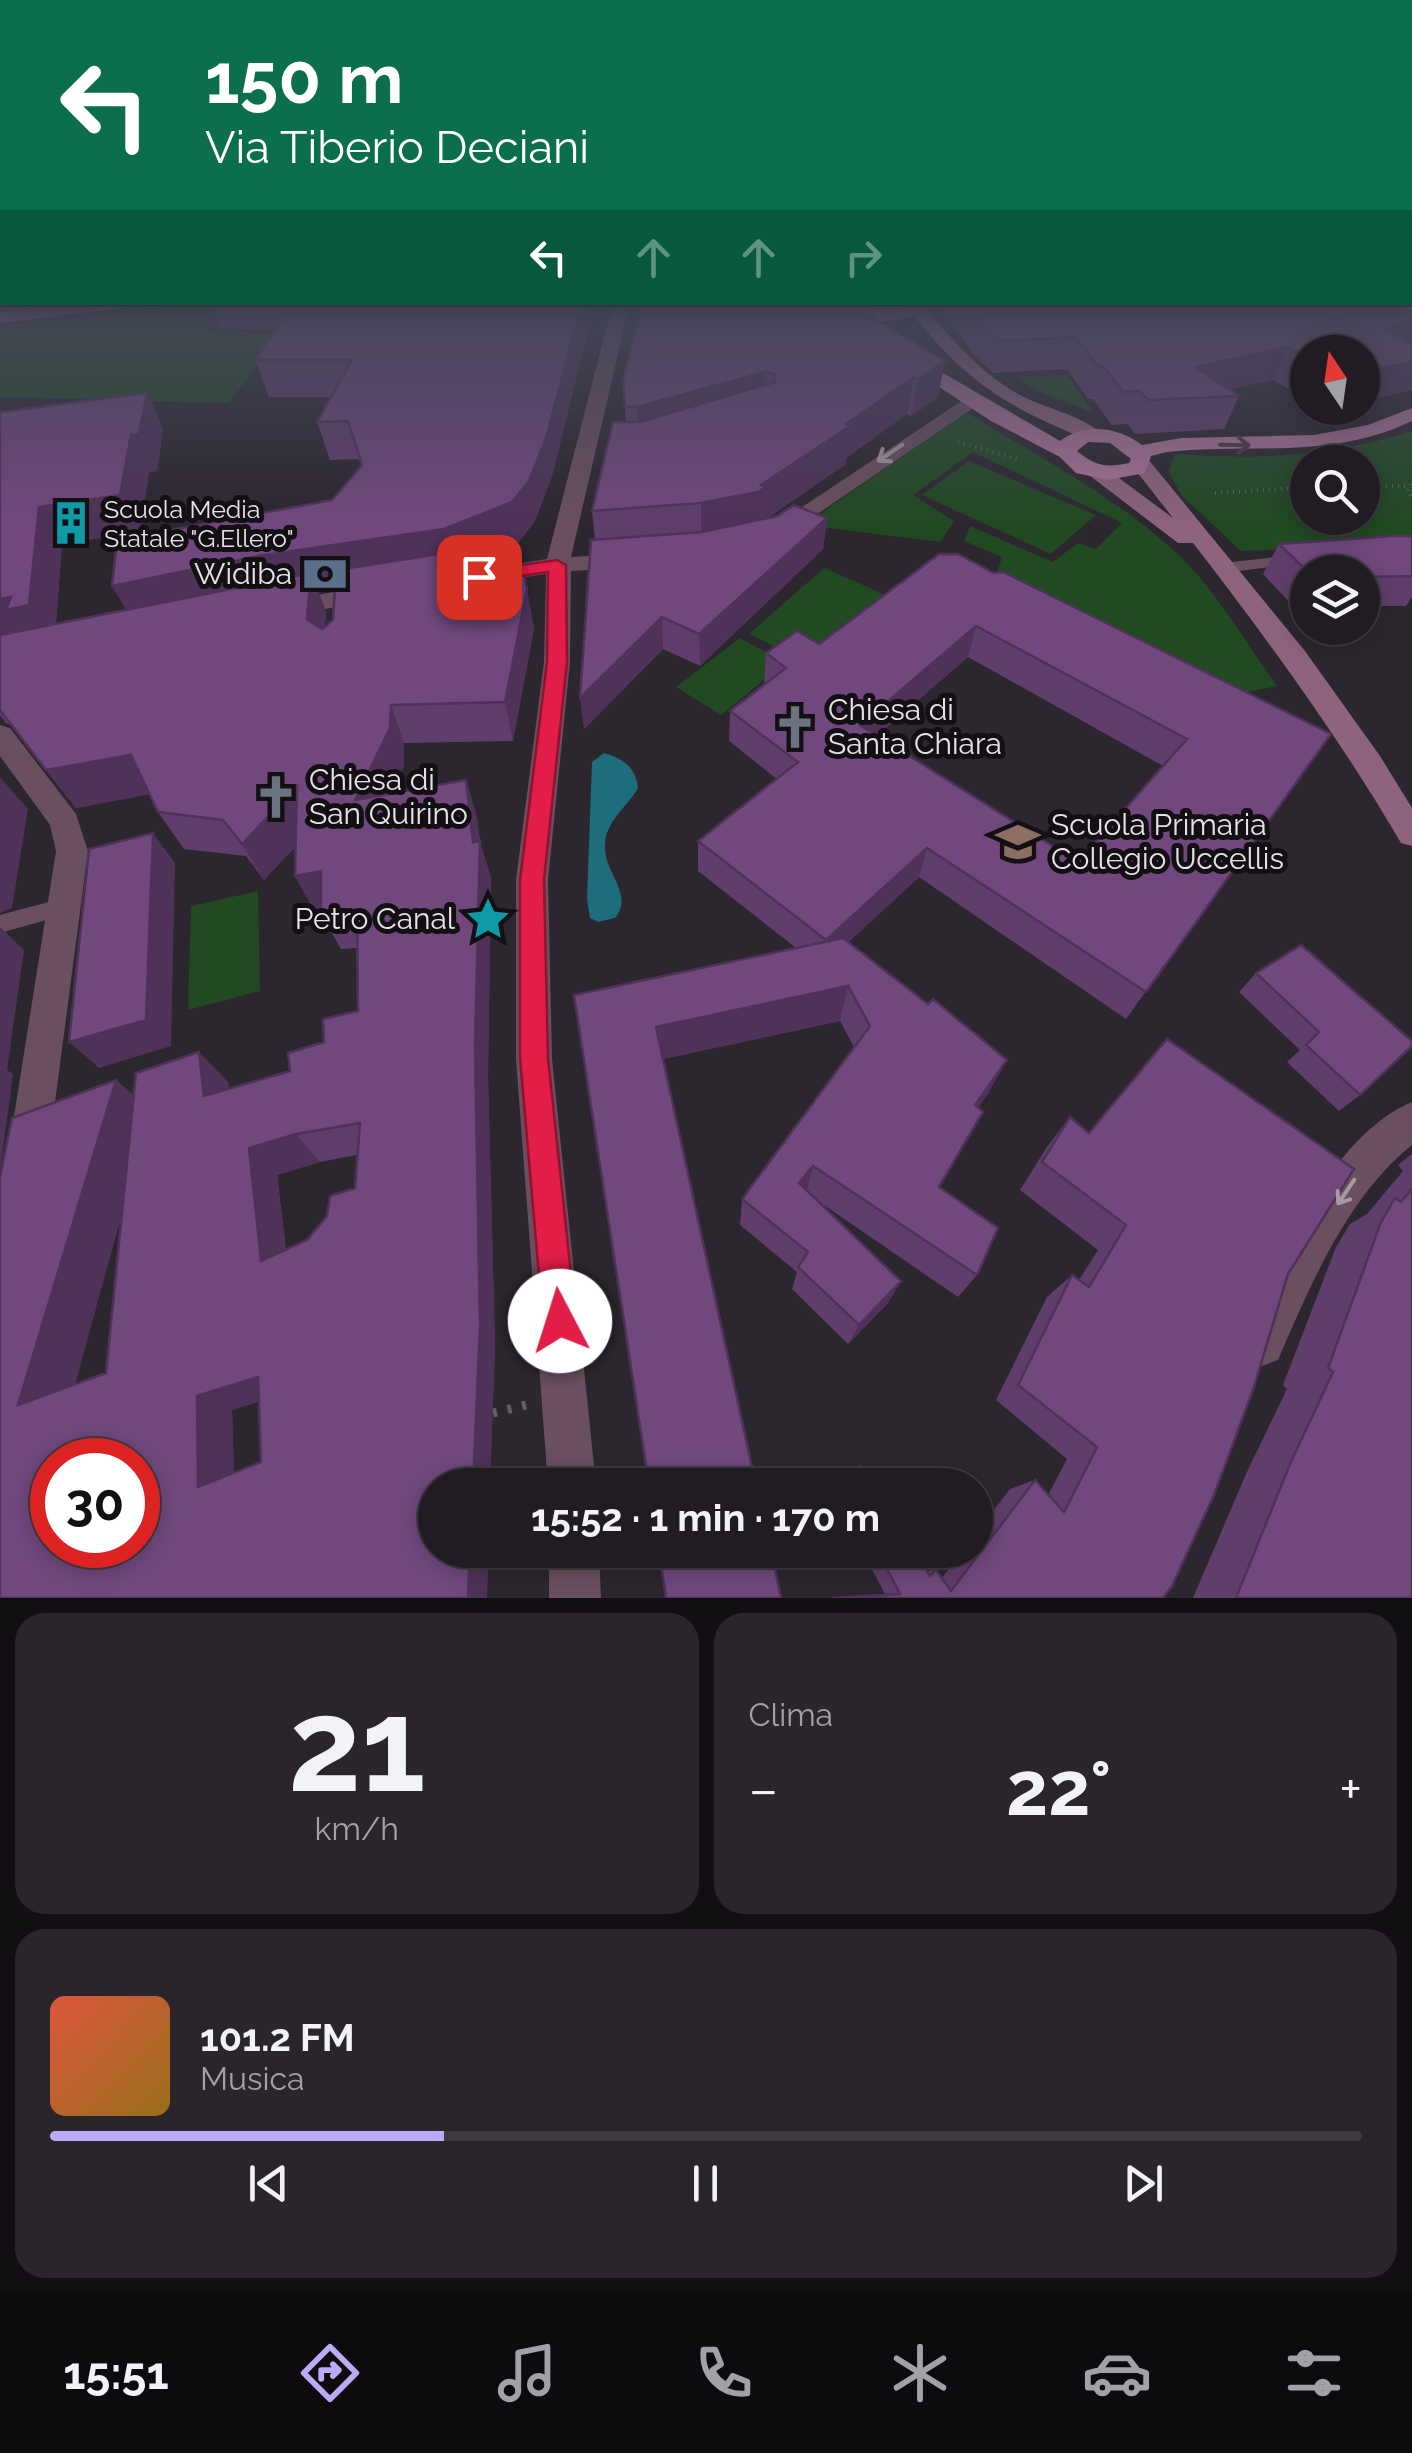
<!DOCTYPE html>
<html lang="it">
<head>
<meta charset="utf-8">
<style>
  :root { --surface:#211c23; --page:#29252b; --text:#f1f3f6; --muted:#a2a1a6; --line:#3e3a41; --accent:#bbaaf6 }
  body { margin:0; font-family:Raleway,sans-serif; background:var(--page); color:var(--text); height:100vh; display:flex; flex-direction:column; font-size:38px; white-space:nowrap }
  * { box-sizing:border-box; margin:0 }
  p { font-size:32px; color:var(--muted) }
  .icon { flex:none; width:55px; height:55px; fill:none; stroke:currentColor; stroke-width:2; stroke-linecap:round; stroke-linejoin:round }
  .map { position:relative; height:1598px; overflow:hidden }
  .sheet { display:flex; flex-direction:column; gap:15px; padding:15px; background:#120f13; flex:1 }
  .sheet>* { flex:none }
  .banner { position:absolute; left:0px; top:0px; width:1412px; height:305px; box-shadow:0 5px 25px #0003,0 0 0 2px var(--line); background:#0b6e4f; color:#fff; overflow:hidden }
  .needle { width:65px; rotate:347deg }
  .controls { position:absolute; left:1290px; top:335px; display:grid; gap:20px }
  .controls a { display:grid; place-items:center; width:90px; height:90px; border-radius:50%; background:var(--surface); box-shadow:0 5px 25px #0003,0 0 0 2px var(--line); font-size:50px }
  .speed { position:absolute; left:30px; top:1438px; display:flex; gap:20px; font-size:50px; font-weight:700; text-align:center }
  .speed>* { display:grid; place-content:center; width:130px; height:130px; border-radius:50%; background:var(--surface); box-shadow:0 5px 25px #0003,0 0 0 2px var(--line); line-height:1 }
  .speed .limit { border:15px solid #d22; background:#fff; color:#111 }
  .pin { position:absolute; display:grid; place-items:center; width:85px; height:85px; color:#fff; margin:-42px; border-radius:20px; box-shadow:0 5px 15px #0006 }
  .me { position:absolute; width:110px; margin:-55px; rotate:355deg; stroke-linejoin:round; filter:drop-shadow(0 0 8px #0008) }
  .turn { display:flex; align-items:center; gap:35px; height:210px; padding:0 40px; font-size:45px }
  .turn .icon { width:130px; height:130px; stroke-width:2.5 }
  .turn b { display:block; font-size:70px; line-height:85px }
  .lanes { display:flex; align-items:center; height:95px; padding:0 40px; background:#0003; justify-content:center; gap:50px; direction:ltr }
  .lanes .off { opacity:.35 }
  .big { font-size:75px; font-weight:700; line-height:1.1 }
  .sheet .tile { flex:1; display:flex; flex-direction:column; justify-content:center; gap:15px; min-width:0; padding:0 35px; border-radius:30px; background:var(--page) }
  .sheet .dial { align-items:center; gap:0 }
  .dial b { font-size:130px; line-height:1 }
  .song { display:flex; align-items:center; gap:30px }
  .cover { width:120px; height:120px; border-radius:15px; background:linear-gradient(135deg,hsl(10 70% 55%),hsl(40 70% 35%)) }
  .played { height:10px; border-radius:5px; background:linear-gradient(90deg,var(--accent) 30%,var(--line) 30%) }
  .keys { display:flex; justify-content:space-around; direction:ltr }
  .heat { display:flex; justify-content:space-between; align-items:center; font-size:55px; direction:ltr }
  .sheet .tiles { flex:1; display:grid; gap:15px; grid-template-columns:1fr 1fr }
  .tile:last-child { grid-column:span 2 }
  .trip { position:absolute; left:418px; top:1468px; width:575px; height:100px; border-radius:50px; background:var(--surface); box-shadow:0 5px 25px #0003,0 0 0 2px var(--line); font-weight:700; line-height:100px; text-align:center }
  .menu { display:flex; height:160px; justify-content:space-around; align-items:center; background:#0d0b0e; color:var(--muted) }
  .menu .icon { width:70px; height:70px }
  .menu .current { color:var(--accent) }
  .menu b { font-size:45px; color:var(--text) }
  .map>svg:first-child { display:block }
  .green { fill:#214922; fill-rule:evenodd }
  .water { fill:#1d6d7c }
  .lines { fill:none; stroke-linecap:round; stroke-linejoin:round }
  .path-far1 { stroke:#645f67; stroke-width:4; stroke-dasharray:1 5; stroke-linecap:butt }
  .path { stroke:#645f67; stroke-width:9; stroke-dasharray:4 11; stroke-linecap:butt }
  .lane { fill:#694f5f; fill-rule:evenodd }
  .street { fill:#694f5f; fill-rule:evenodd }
  .secondary { fill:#8d637d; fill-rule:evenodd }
  .primary { fill:#a97395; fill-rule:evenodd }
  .wall { fill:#603e6c; fill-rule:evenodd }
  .shaded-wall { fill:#4e3258 }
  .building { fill:#70487d; stroke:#4e3258; stroke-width:2.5; fill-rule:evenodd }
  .oneway { stroke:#4f3848 }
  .oneway2 { stroke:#a798a3 }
  .route { fill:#e11d48; stroke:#92132f; stroke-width:2.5 }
  .labels { text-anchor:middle; stroke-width:10; stroke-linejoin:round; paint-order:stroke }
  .far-poi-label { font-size:25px; fill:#e5e1e7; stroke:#131014; text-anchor:start }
  .poi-label { font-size:30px; fill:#e5e1e7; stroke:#131014; text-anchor:start }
</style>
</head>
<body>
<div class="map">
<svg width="1412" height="1598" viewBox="0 0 1412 1598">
  <rect width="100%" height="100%" fill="#2c262f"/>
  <path class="green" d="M227,302L206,331L281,333L229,403L0,397V326Z
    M1067,375L1094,413L1040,392L1016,377Z
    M966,412C1038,457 1119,498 1181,557C1218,594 1247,644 1277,686L1201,701L991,593L1002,557L964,541L970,526L1053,562L1078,543L1096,549L1122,523L973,452L913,495L954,521L940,542L804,525Z
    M1412,431V544L1241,551L1182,496L1169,472L1175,454C1254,460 1336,456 1412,431ZM1308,462H1362V518H1308Z
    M969,461L1096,515L1051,554L922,495Z
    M824,568L888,596L816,666L749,634Z
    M740,638L785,663L721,715L676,687Z
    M258,891L260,991L188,1010L191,906Z"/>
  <path class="water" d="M604,753C623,758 636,768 638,788C627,807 607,820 605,843C602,871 635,894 615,918L598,922L590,918L587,899L592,762Z"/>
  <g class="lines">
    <path class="path-far1" d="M958,442L1018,459
      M1411,484L1408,491L1412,499
      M1362,485L1409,486
      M1215,493L1308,487"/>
    <path class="path" d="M493,1413L526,1405"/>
    <path class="lane" d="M1295,555L1301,557V563L1224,573L1216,568L1224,563Z
      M67,897L75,900L78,906L75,912L0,933V915Z"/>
    <path class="street" d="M613,302H630L571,557L627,554L639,561L627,568L571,571L570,662L548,880L552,1059L596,1485H548L516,1059V880L544,662L546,574L484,583L472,576L484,569L547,559Z
      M972,394L982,400L979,404L782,538L774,540L763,533Z
      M375,585L384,588L387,593L384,598L282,617L270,609L282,601Z
      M0,725L10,728L76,814L88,851L49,1148L43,1162L29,1168L15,1162L9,1148L56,851L50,825L0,756Z
      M1412,1102V1145C1347,1197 1310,1286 1278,1360L1262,1366L1246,1360L1240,1344L1246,1328C1280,1256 1334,1134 1412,1102Z
      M549,1550H599L601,1598H549Z"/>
    <path class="secondary" d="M825,302C854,302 877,315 907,308L903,302H920C950,337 978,371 1018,394C1043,408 1083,415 1103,435L1100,439H1086C1006,406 969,384 914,316C883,325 851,323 825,302Z
      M1141,457L1148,459L1305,651L1380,756L1412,808V846L1401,843C1339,737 1268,640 1193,543H1178L1085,472L1088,467H1104L1173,518L1130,463Z"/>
    <path class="primary" d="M84,302H138L130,307L0,323V313Z
      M907,352L1060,441C1084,422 1119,427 1142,445L1181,438L1314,435L1368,425L1412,408V421C1330,460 1253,443 1167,452L1151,456L1145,473L1108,480L1076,473L1060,457L991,421L901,362L898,358ZM1088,442L1110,443L1131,459L1129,463C1106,468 1095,466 1077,451Z"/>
  </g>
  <path class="wall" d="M210,302H595L552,476L535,521L519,542L495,552L534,628L513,741L404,743V766L392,794L466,780L477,818L480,842L491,878L488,1077L495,1345L490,1485H435V1550H488L487,1598H0L133,1095L228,1082L229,1089L290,1071L358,1011L357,948L341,949L321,914V910L315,912L295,876L296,846L264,880L246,856L184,849L158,812L150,794L76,808L11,725L6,723L0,715V412L147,393L163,429L157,471L149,472L140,532L62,544L56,624L127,610L112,586L332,500L362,466L360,459L330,460L317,422L331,397H269L255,360L276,329H220ZM335,587L333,620L325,626L326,612L318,590ZM357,1155L355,1188L307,1240L286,1250L277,1175L320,1162ZM122,1213L106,1373L75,1384L91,1325ZM259,1401L261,1462L234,1473L232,1410Z
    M846,302L938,397L911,416L907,414L846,458V464L766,519L827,518L823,549L700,666L663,649L584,729L595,540L592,511L626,422L623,381Z
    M932,302H1412V390L1362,401V352H1308V400L1273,380L1229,389L1239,396L1224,429L1135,434L1128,424L1112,425L1093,399H1088L1067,369L993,373L974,355L961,336Z
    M1412,536V597L1406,606H1362V572H1308V607L1295,608L1263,574L1279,544Z
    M994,573L1331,734L1126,1019L919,877L848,942L989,1092L978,1108L939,1188L977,1275L958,1297L818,1201L901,1281L888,1303L848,1344L792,1289L797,1272L740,1225L742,1199L854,1047L840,1021L663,1059L574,995L796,948L698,871V841L777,779L729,741L730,711L764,685L766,653L819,644ZM968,657L1163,766L1078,862L877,736Z
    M1301,945L1360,1095L1339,1111L1287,1062L1300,1050L1239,992L1256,973Z
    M1070,1117L1089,1133L1288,1274L1163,1598L885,1594L862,1550H914L927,1571L936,1570L942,1578L963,1550H975V1534L1010,1489L1035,1480L1048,1495L1067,1459L996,1400L1047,1297L1072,1275L1079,1280L1098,1250L1020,1190L1047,1147Z
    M1412,1154V1598H1193L1246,1474L1287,1389L1283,1385L1336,1247L1350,1224L1367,1214L1403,1171L1398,1165Z"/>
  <path class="shaded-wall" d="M582,302H595L552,476L535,521L519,542L454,569L318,590L326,612L322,658L136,626L112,586L258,556L444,529Z
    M1412,322V350L1383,329Z
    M1288,347L1273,380L1190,398L1196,367Z
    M945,361L938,397L911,416L918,379Z
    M1412,362V390L1362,401V372Z
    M765,372L763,408L639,444L637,407Z
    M914,377L907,414L846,458V464L765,519L701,541V503L761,485Z
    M147,393L163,429L157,471L149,472L140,532L62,544L54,643H0V599L39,507L131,435Z
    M827,518L823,549L700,666L699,634Z
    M527,589L534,628L513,741L505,702Z
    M662,617L663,649L584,729L580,698Z
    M976,626L968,657L855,755L860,725Z
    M391,705L404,743V766L372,838L355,800Z
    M131,755L157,793L76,808L46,770Z
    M0,777L28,809L12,908L0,913Z
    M466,780L477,818L480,842L491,878L488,1077L495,1345L490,1485H473V842Z
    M297,786L316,824L264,880L242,844Z
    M153,833L175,863L171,1046L99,1068L69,1042Z
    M927,848L919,877L821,968L826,940Z
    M321,871L340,907L315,912L295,876Z
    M0,927L24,950L7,1070L13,1074L0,1172Z
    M848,986L840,1021L659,1060L656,1027Z
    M199,1052L228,1082L233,1125L204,1096Z
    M1007,1060L989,1092L958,1136L975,1105Z
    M116,1080L150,1109L66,1418L18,1405Z
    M296,1134L320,1162L277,1175L289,1283L261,1261L249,1148Z
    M813,1166L806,1193L799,1183Z
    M901,1281L888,1303L848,1344L859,1325Z
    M258,1377L289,1392L232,1410L235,1495L198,1487L197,1396Z
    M470,1550H488L487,1598H468Z"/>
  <path class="building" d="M294,302H582L546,438L529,481L512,502L444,529L258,556L112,586L117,540L332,500L362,465L348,421L317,422L352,360H255Z
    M642,302H846L945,361L918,379L914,377L846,424L850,426L761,485L766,487L758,492L701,503L592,511L613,422H640L775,382L774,374L765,372L637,407H625L623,381Z
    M966,302H1412V322L1383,329L1412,344V362L1362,372V352H1308V358L1288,347L1196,367L1239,396L1148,400L1140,391L1123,392L1103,366H1098L1076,337L1001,341L980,324Z
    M147,393L139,434L131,435L120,495L39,507L29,605L6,610L11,597L0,599V412Z
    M794,505L827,518L699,634L662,617L580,698L591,540L702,532L777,516Z
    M1393,536H1412V576L1362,577V572H1308L1279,544Z
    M452,552H519L527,589L505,702L391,705L390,728L355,800L466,780L473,842L480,841L475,1046L480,1327L473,1485H435V1550H470L468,1598H0V1177L12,1118L116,1080L18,1405L106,1373L136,1073L199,1052L204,1096L290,1071L288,1053L324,1042L323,1019L358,1011L357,911L321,914V871L295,876L297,786L242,844L223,820L158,812L131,755L46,770L0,710V635L311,573L307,619L322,629L333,620L336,570ZM360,1123L355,1188L330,1196L327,1216L307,1240L261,1261L249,1148L296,1134ZM258,1377L261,1462L198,1487L197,1396ZM52,1460H138V1545H52Z
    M939,554H958L994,573L1003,572L1331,734L1146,992L927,848L826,940L698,841L798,762L730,711L786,668L766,653L797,631L819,644ZM976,626L1187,739L1078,862L860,725Z
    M153,833L146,1020L69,1042L89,849Z
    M843,938L928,1004L933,999L1007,1060L975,1105L983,1112L939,1187L998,1228L977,1275L813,1166L799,1183L901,1281L859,1325L798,1267L808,1252L742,1199L870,1026L848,986L656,1027L756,1485H649L574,995Z
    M1301,945L1412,1041V1046L1360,1095L1306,1045L1319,1032L1256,973Z
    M1167,1039L1354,1169L1288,1274L1253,1390L1214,1495L1172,1586L1163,1598H831L900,1594L877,1550H914L930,1576L936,1570L951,1591L1035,1480L1064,1512L1097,1447L1018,1385L1072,1275L1089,1287L1126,1225L1042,1162L1070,1117L1089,1133Z
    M1412,1189V1598H1236L1290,1464L1333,1372L1328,1368L1381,1222L1395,1198L1401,1202Z
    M861,1466L873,1485H842L839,1479Z
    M659,1550H771L781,1598H666Z"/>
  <defs><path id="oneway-shaft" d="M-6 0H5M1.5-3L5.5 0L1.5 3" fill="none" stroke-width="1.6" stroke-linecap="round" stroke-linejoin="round" transform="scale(2.5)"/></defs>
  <use class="oneway" href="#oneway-shaft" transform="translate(1235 445) rotate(1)"/>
  <g class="oneway2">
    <use href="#oneway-shaft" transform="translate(890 453) rotate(146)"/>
    <use href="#oneway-shaft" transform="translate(1346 1192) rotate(124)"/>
  </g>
  <linearGradient id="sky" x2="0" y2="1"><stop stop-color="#18151a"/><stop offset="0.57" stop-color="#454758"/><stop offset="1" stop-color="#454758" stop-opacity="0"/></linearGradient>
  <rect width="1412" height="526" fill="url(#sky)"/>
  <path class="route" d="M557,560L566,565L567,662L544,880L548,1058L576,1321L571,1333L560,1338L548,1333L543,1321L520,1058V880L547,662L548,572L479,582L470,577L479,571Z"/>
  <defs>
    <g id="building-bare" transform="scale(3.45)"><path d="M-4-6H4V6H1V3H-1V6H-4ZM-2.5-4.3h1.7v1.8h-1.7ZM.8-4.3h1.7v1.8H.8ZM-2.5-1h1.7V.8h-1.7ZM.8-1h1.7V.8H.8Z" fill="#0f9aa8" stroke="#131014" stroke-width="2.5" paint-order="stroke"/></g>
    <g id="bank-bare" transform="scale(3.45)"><path d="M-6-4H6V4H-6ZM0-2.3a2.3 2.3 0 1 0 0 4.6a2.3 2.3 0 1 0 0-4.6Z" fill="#5c6f8a" stroke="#131014" stroke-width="2.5" paint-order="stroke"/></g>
    <g id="church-bare" transform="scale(3.45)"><path d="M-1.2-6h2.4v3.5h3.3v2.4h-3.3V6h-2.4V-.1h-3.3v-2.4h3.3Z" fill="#6b7280" stroke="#131014" stroke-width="2.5" paint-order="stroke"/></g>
    <g id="school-bare" transform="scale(3.45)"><path d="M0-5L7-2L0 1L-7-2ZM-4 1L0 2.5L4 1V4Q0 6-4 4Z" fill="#8d6e63" stroke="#131014" stroke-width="2.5" paint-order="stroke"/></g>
    <g id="sight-bare" transform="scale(3.45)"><path d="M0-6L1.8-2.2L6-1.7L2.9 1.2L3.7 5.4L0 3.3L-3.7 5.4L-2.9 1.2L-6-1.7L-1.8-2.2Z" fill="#0f9aa8" stroke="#131014" stroke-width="2.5" paint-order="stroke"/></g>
  </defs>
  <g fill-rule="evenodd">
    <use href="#building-bare" x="71" y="523"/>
    <use href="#bank-bare" x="325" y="574"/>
    <use href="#church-bare" x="795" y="727"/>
    <use href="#church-bare" x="276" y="797"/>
    <use href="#school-bare" x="1018" y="842"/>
    <use href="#sight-bare" x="488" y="919"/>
  </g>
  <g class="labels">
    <g class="far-poi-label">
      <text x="104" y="518">Scuola Media<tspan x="104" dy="29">Statale "G.Ellero"</tspan></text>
    </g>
    <g class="poi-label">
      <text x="292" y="584" text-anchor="end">Widiba</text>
      <text x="828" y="720">Chiesa di<tspan x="828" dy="34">Santa Chiara</tspan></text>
      <text x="309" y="790">Chiesa di<tspan x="309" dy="34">San Quirino</tspan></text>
      <text x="1051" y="835">Scuola Primaria<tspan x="1051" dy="34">Collegio Uccellis</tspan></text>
      <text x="455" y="929" text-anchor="end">Petro Canal</text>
    </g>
  </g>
</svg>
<div class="controls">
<a><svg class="needle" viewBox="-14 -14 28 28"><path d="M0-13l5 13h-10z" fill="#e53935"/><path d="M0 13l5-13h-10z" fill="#a2a1a6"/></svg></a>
<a><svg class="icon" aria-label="search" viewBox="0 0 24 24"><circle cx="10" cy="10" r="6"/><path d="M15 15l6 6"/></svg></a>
<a><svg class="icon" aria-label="layers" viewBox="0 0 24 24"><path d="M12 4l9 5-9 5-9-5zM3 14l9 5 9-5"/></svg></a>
</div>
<div class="speed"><div class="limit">30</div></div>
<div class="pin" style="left:479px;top:577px;background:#d93025"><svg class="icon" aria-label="arrive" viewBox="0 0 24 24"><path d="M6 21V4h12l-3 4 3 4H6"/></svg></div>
<svg class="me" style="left:560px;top:1321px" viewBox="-20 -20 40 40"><circle r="19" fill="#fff"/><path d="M0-13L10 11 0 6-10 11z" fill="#e11d48"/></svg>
<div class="trip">15:52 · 1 min · 170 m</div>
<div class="banner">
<div class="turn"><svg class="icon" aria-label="left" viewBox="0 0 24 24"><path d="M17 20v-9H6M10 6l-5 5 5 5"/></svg><div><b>150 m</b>Via Tiberio Deciani</div></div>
<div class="lanes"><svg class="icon" aria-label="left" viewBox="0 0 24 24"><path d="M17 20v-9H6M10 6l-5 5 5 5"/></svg><svg class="icon off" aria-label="ahead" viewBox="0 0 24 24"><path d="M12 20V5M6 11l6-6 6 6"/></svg><svg class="icon off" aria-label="ahead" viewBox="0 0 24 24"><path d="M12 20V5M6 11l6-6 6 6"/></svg><svg class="icon off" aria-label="right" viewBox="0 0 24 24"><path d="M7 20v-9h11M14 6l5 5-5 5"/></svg></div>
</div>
</div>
<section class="sheet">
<div class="tiles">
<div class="tile dial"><b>21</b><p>km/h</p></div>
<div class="tile"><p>Clima</p>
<div class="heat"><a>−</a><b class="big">22°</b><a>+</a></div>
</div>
<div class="tile">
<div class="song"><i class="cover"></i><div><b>101.2 FM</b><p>Musica</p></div></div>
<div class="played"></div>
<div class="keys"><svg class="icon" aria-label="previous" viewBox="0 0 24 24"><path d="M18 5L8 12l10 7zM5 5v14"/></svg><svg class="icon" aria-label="pause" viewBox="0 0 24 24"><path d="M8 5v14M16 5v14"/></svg><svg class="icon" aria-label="next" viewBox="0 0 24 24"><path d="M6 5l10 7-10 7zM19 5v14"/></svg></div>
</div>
</div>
</section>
<nav class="menu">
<b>15:51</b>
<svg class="icon current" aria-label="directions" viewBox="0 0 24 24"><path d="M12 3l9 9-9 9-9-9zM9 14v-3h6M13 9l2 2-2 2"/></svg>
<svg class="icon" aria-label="music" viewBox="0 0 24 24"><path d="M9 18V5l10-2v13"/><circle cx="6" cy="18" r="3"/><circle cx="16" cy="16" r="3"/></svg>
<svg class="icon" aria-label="phone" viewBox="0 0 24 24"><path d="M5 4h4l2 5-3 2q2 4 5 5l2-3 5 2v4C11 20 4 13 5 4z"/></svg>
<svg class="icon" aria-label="climate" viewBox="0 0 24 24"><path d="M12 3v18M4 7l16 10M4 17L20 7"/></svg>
<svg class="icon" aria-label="car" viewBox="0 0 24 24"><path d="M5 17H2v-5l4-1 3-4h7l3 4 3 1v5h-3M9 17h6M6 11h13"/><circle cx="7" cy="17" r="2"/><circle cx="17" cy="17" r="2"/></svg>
<svg class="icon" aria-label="filters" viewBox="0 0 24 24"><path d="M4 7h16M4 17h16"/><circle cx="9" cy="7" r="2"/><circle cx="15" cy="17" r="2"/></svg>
</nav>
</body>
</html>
